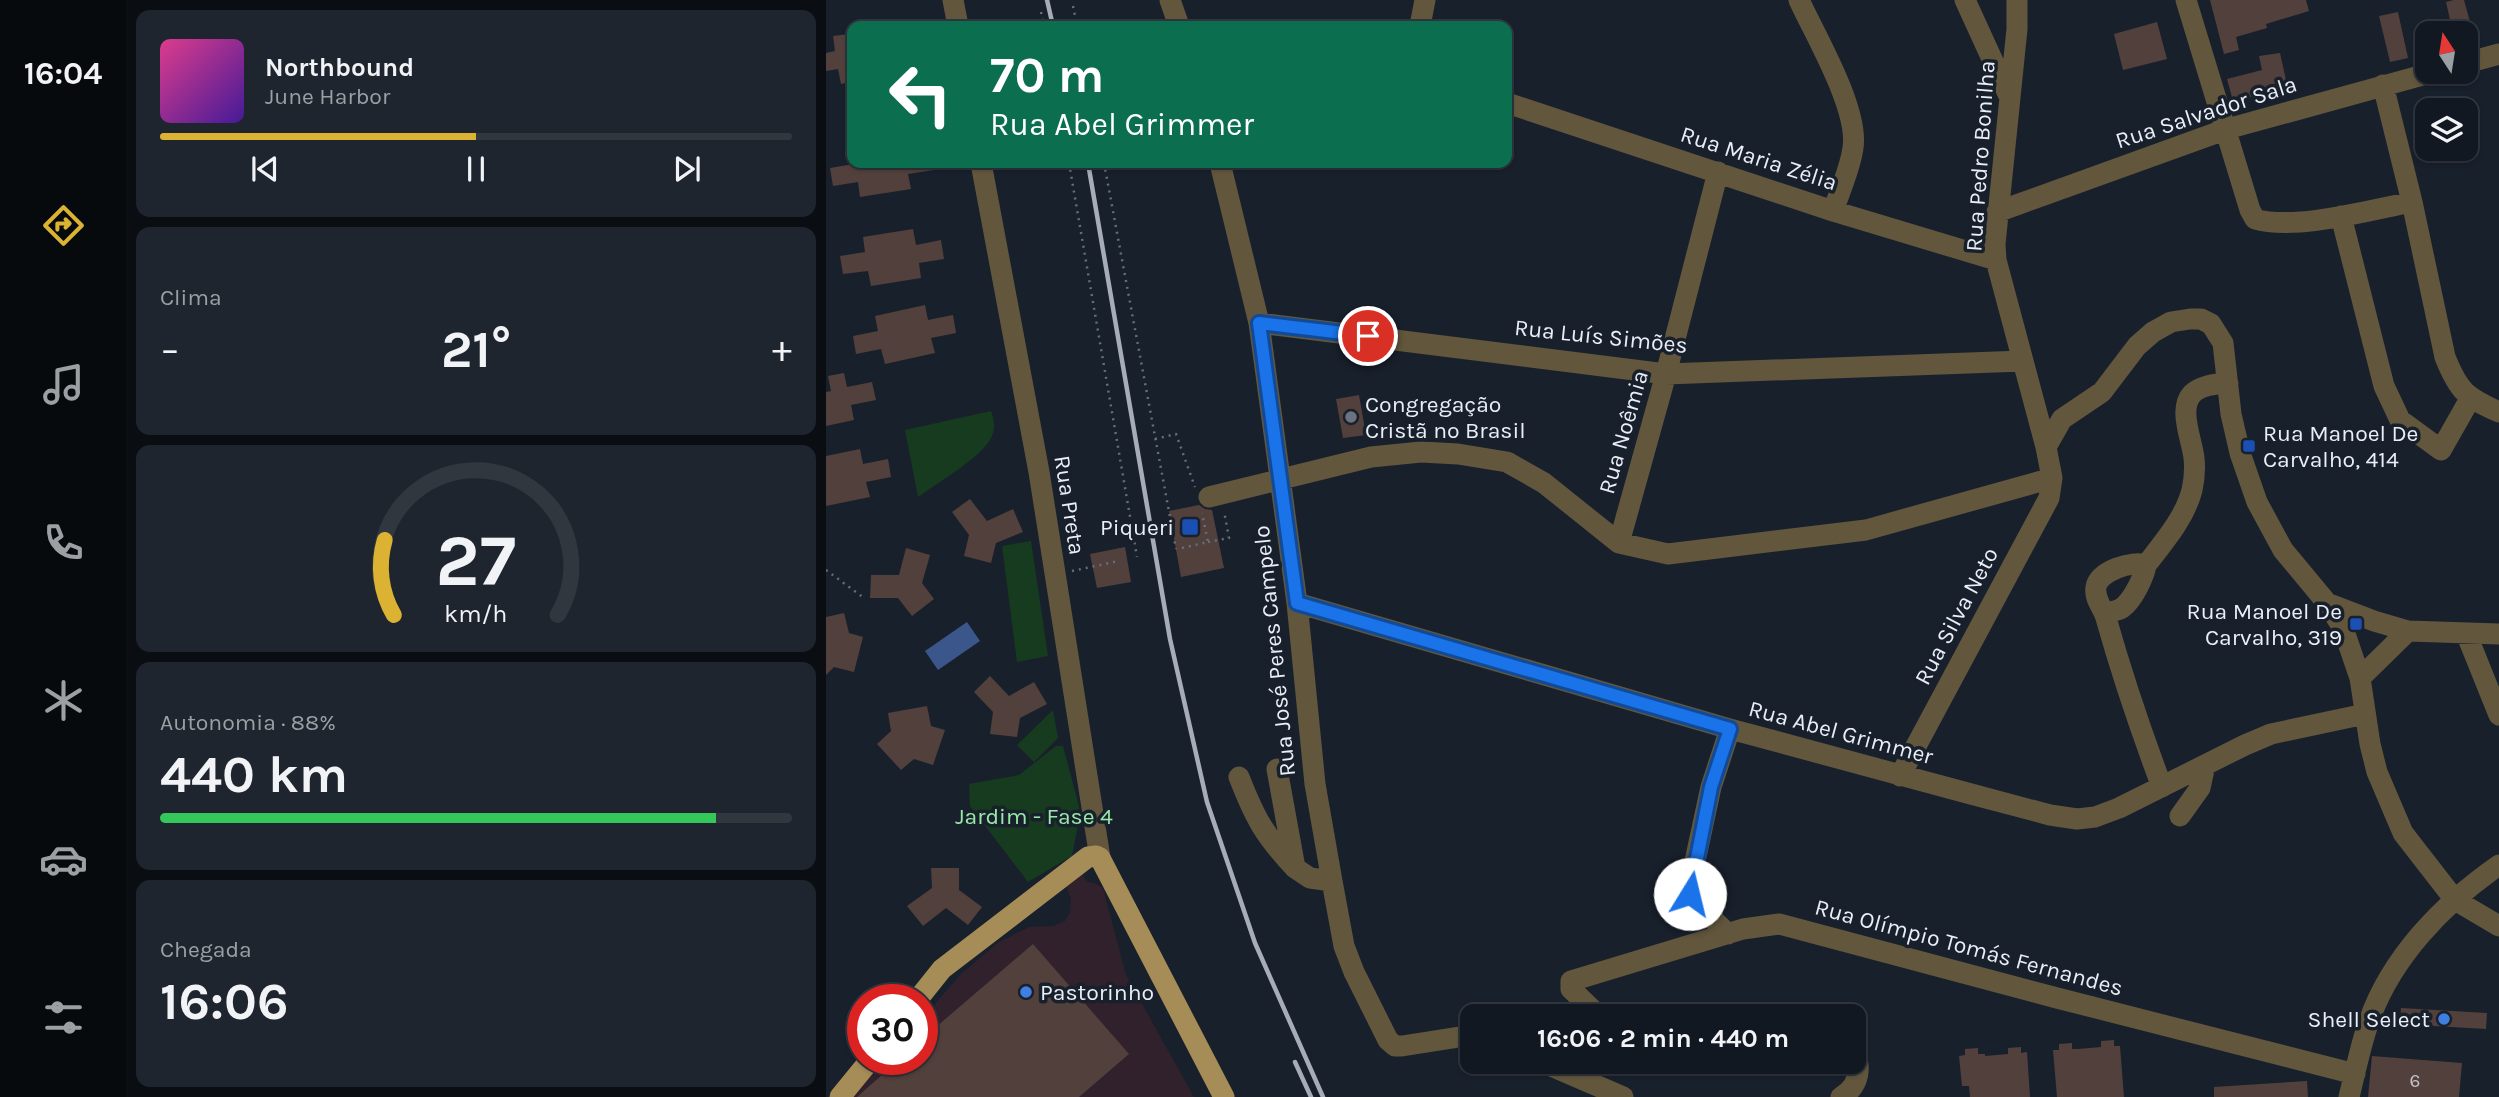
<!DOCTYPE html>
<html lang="pt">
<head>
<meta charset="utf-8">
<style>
  :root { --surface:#121821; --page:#1f252e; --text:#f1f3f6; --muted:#9ca0a5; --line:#31373f; --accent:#dcb233 }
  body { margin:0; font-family:Karla,sans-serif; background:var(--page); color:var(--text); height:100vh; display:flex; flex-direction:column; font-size:26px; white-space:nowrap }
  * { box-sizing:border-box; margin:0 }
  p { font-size:23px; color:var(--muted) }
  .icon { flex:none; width:38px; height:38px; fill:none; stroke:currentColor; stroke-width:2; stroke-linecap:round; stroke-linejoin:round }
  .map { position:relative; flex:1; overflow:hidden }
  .sheet { display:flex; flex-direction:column; gap:10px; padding:10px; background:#0a0d12; width:700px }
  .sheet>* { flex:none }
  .hud { position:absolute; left:21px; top:21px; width:665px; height:147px; border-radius:14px; box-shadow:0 2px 5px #0004,0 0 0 2px var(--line); background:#0b6e4f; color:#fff; overflow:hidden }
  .needle { width:46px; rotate:348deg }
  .fabs { position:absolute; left:1589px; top:21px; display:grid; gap:14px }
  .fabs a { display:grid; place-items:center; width:63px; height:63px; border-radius:14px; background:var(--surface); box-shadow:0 2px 5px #0004,0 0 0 2px var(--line); font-size:35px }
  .speed { position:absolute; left:21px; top:984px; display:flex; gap:14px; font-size:35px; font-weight:700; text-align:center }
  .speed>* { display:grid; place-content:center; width:91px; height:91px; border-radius:50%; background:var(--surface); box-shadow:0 2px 5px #0004,0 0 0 2px var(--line); line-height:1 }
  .speed .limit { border:10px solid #d22; background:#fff; color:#111 }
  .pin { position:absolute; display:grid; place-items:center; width:60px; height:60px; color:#fff; margin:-30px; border:4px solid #fff; border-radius:50%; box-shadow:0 2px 7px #0007 }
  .me { position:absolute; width:77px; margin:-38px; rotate:9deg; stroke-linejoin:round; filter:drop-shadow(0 0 5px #0008) }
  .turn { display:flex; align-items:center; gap:24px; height:147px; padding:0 28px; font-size:32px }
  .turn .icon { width:91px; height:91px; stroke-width:2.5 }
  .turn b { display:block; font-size:49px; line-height:60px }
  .big { font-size:52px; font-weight:700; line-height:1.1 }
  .sheet .widget { flex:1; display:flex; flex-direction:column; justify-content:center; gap:10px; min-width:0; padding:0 24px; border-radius:14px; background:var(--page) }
  .sheet .dial { align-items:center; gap:0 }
  .dial svg { height:182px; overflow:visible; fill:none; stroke:var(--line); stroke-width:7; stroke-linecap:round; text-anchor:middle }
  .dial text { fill:var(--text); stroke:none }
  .song { display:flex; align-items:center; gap:21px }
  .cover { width:84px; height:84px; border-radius:10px; background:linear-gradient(135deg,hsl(330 70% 55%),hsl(260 70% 35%)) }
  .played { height:7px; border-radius:4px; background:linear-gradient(90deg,var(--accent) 50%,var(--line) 50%) }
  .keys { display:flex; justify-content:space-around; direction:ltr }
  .heat { display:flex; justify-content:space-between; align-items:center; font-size:38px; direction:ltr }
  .charge { height:10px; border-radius:5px; background:linear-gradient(90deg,#34c759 88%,var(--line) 0) }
  .trip { position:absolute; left:634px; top:1004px; width:406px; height:70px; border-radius:14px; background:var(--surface); box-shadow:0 2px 5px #0004,0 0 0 2px var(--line); font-weight:700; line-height:70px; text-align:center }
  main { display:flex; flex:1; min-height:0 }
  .tabs { display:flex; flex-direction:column; width:126px; justify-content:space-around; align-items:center; background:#070a0d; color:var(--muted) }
  .tabs .icon { width:49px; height:49px }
  .tabs .current { color:var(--accent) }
  .tabs b { font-size:32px; color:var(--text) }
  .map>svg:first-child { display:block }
  .commercial { fill:#30212c }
  .green { fill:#163b1f }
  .water { fill:#3a568a }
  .building { fill:#52403c }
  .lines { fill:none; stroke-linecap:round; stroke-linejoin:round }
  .path { stroke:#676e79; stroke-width:2.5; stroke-dasharray:2 5; stroke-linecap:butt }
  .minor { stroke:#62563d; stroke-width:21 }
  .major { stroke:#a68d57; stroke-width:21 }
  .rail { stroke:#a7adb7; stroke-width:4.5 }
  .route-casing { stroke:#114b97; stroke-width:18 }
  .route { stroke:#1a73e8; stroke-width:12 }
  .worship-dot { fill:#6b7280; stroke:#18202c; stroke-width:2.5 }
  .transit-dot { fill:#1a4fb4; stroke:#18202c; stroke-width:2.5 }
  .shop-dot { fill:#3f7fe0; stroke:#18202c; stroke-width:2.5 }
  .labels { text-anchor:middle; stroke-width:7; stroke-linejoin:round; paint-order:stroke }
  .number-label { font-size:19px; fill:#c3c2c8 }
  .street-label { font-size:23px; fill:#e9eef7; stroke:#18202c }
  .poi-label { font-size:23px; fill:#e9eef7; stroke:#18202c; text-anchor:start }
  .park-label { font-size:23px; fill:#97e9a6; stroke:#18202c }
</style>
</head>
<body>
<main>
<nav class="tabs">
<b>16:04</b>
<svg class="icon current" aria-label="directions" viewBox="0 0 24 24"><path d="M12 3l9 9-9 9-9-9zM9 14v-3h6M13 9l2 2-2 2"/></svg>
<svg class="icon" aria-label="music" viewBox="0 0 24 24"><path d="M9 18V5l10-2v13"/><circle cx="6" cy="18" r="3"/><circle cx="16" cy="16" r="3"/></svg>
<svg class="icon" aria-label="phone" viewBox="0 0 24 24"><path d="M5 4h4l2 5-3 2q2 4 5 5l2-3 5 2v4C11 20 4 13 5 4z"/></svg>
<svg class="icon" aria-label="climate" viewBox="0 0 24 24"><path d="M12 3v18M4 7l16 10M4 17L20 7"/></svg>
<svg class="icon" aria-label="car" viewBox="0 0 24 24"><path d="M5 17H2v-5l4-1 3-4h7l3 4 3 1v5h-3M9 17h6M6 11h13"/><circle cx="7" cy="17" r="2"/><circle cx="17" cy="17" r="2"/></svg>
<svg class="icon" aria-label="filters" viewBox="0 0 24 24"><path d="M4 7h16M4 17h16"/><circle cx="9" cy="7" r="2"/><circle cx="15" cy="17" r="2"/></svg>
</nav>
<section class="sheet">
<div class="widget">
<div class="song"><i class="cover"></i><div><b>Northbound</b><p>June Harbor</p></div></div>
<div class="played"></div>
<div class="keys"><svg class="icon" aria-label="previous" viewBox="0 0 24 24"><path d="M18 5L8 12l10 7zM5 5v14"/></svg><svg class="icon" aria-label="pause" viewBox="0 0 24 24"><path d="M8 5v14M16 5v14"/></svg><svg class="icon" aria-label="next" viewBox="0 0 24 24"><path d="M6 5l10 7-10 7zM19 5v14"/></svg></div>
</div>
<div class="widget"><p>Clima</p>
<div class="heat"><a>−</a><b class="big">21°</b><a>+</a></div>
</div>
<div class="widget dial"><svg viewBox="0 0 100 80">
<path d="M14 69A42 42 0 1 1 86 69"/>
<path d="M14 69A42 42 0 0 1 10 36" stroke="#dcb233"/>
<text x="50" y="56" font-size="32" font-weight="700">27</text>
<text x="50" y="72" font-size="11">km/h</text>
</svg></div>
<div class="widget"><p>Autonomia · 88%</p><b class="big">440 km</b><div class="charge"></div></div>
<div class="widget"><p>Chegada</p><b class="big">16:06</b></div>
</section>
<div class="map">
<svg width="1673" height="1097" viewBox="0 0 1673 1097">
  <rect width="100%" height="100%" fill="#18202c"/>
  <path class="commercial" d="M255,873L261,882L268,883L277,888L300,975L368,1097H19L35,1078L58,1059H96V1020L113,999L135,974L173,942L203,927L227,926L239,921L244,913L245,899L239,883Z"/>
  <path class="green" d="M165,411C168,419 170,429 165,438C157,456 110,484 92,497L79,430Z
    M205,541L222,656L191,662L176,546Z
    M227,710L232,738L208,762L191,745Z
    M230,746H237L253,806L252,825L246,856L202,882L144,806L143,784L193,775Z"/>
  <path class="water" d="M141,622L154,641L112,670L99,651Z"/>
  <path class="building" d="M1384,0H1480L1483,11L1440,24L1441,28L1410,37L1413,50L1398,54Z
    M1628,0H1638L1647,33H1627L1620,2Z
    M1572,12L1582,58L1564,62L1553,16Z
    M1331,22L1341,59L1297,70L1288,34Z
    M23,34L26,48V82L15,84L12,69L0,71V53L9,51L7,36Z
    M1454,53L1462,89L1407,101L1401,79L1436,70L1433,56Z
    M34,163H107L108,170L82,174L85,189L34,197L32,182L7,186L4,168Z
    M87,229L90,245L115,240L118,259L93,263L95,278L45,286L42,271L17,274L14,256L39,252L37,237Z
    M99,305L102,320L127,315L130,333L105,338L109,353L59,364L55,349L30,354L27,336L52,331L49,316Z
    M18,373L21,387L46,382L50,400L25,405L28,420L0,426V392L5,391L2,376Z
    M533,395L540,435L517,438L510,399Z
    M34,449L37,464L62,459L65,477L40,482L44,497L0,506V456Z
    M144,499L161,521L187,509L197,532L170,543L165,563L138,556L143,535L126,512Z
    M373,505L379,509L386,510L398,568L355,577L343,511Z
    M299,547L305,582L271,588L264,554Z
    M80,548L104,555L96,583L108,599L86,616L72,598H44L45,575H73Z
    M18,613L23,633L37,637L28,672L8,667L0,675V617Z
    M164,676L183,696L208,682L221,704L194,718L191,737L164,734L167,712L148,692Z
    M101,706L105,726L119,730L107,765L88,759L75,770L51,744L65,731L62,713Z
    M105,868H133V890L156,907L142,925L120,908L97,926L81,906L106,888Z
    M207,944L303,1054L253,1097H31L74,1059H96V1039Z
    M1575,1008L1661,1013L1660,1029L1574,1024Z
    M1288,1040V1046H1294L1298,1097H1231L1227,1050H1233V1044L1246,1043V1049H1252L1275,1047V1041Z
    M1195,1047V1053L1201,1052L1204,1097H1144L1143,1086H1136L1133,1056L1139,1055V1049L1152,1048V1054H1159V1056L1182,1054V1048Z
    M1546,1056L1636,1063L1633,1097H1542Z
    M1481,1081L1482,1097H1388V1087Z"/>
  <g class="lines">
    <path class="path" d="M247,6L251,26
      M215,12L218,26
      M243,163L311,557
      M278,163L350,549
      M329,439L350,434L369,487
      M382,542L403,538L398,511
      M356,548L382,542L376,513
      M0,570L38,598
      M246,571L293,561"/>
    <path class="minor" d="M127,0L132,26
      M344,0L353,26
      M973,0C990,37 1033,109 1027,148C1024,169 1014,191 1007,211
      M1139,0L1182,94
      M1360,0L1424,210L1429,219C1469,231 1544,210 1586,202
      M594,26L599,0
      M1640,63L1673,54
      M1557,85L1586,202L1619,357C1633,392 1640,397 1673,412
      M681,103L1007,211L1170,260
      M155,163L213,472L274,858
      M394,163L433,323L471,603L489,784L506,881L518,946L528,972L562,1040L569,1046H576L646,1035
      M1171,212L1401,129L1608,72
      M1515,216L1558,386L1574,420L1615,450L1644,399
      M433,323L840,374L1197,361
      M1220,447L1236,419L1276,392L1311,346L1327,332L1345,322L1364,319H1375L1385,324L1397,343L1405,414L1414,453L1431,502L1457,550L1501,603L1517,628L1534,678L1544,744L1551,772L1577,833L1629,900L1673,926
      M383,497L545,457L595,452L632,454L681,462L718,483L793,543L842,554L1040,530L1226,478
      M793,543L840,374L892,172
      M1320,565C1306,560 1273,571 1270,587C1268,600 1277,607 1280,618C1296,675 1315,731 1336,787
      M471,603L904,729L1145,794L1224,815L1251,819L1269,817L1293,808L1419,745L1445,734L1539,714
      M1501,603L1548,621L1582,631L1673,634
      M1279,613C1285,612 1291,611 1296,608C1307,600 1318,577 1320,565C1337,543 1359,518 1366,490C1368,481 1369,467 1368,458C1366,440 1352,409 1366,394C1375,385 1390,384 1402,383
      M1640,633L1673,715
      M1534,678L1582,631
      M451,769L469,868L484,878L506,881
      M1074,776L1223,498L1226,478L1220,447L1170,260L1169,244L1191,29V0
      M413,777C429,818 438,835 469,868
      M1354,816L1374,788L1379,765
      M902,934L869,902L863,889L885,787L904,729
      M774,1017L745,989V981L917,929L953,924L1231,998L1529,1074
      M716,1062L797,1097
      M1015,1097C1034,1086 1036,1067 1027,1048
      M1523,1097C1529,1073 1534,1048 1542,1024C1564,958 1617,904 1673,865"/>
    <path class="major" d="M92,999L116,969L262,857L270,856L274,858L398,1097
      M14,1097L45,1059"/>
    <path class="rail" d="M221,0L227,26
      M262,163L344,639L381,802L429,943L497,1097
      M469,1062L485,1097"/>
  </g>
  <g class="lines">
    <g class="route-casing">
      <path id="route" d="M542,336L433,323L471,603L904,729L885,787L864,894"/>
    </g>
    <use href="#route" class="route"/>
  </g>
  <circle class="worship-dot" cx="525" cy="417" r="7"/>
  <g class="transit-dot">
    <rect x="1416" y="439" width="14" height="14" rx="3.5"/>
    <rect x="355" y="518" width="18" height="18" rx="3.5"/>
    <rect x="1523" y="617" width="14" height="14" rx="3.5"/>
  </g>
  <g class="shop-dot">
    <circle cx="200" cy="992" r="7"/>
    <circle cx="1618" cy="1019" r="7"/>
  </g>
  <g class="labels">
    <g class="number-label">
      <text x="1589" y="1087">6</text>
    </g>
    <g class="street-label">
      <text transform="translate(1380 112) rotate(-18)" y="8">Rua Salvador Sala</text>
      <text transform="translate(1154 156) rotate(-86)" y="8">Rua Pedro Bonilha</text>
      <text transform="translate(933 158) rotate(18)" y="8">Rua Maria Zélia</text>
      <text transform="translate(775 336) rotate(6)" y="8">Rua Luís Simões</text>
      <text transform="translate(797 432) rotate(-74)" y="8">Rua Noêmia</text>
      <text transform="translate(244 505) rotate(81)" y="8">Rua Preta</text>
      <text transform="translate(1130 616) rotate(-62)" y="8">Rua Silva Neto</text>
      <text transform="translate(448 651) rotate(-96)" y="8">Rua José Peres Campelo</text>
      <text transform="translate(1015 732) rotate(15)" y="8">Rua Abel Grimmer</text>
      <text transform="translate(1143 947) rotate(15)" y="8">Rua Olímpio Tomás Fernandes</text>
    </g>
    <g class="poi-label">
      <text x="539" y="412">Congregação<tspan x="539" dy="26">Cristã no Brasil</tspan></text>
      <text x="1437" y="441">Rua Manoel De<tspan x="1437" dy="26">Carvalho, 414</tspan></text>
      <text x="348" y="535" text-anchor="end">Piqueri</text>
      <text x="1516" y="619" text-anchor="end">Rua Manoel De<tspan x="1516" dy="26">Carvalho, 319</tspan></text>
      <text x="214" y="1000">Pastorinho</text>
      <text x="1604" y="1027" text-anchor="end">Shell Select</text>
    </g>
    <g class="park-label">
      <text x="208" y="824">Jardim - Fase 4</text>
    </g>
  </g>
</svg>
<div class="fabs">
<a><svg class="needle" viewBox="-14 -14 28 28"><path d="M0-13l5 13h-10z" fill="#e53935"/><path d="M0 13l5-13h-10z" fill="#9ca0a5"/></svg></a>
<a><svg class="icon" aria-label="layers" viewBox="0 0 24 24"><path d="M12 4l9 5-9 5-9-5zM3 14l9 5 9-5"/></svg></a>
</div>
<div class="speed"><div class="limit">30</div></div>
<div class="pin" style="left:542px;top:336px;background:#d93025"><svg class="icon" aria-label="arrive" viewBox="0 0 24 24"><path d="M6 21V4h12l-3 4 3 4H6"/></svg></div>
<svg class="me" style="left:864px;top:894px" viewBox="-20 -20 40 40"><circle r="19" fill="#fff"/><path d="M0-13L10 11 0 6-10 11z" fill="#1a73e8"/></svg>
<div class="trip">16:06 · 2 min · 440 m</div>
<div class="hud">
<div class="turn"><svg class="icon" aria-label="left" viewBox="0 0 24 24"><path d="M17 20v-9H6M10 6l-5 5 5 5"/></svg><div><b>70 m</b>Rua Abel Grimmer</div></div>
</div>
</div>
</main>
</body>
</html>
